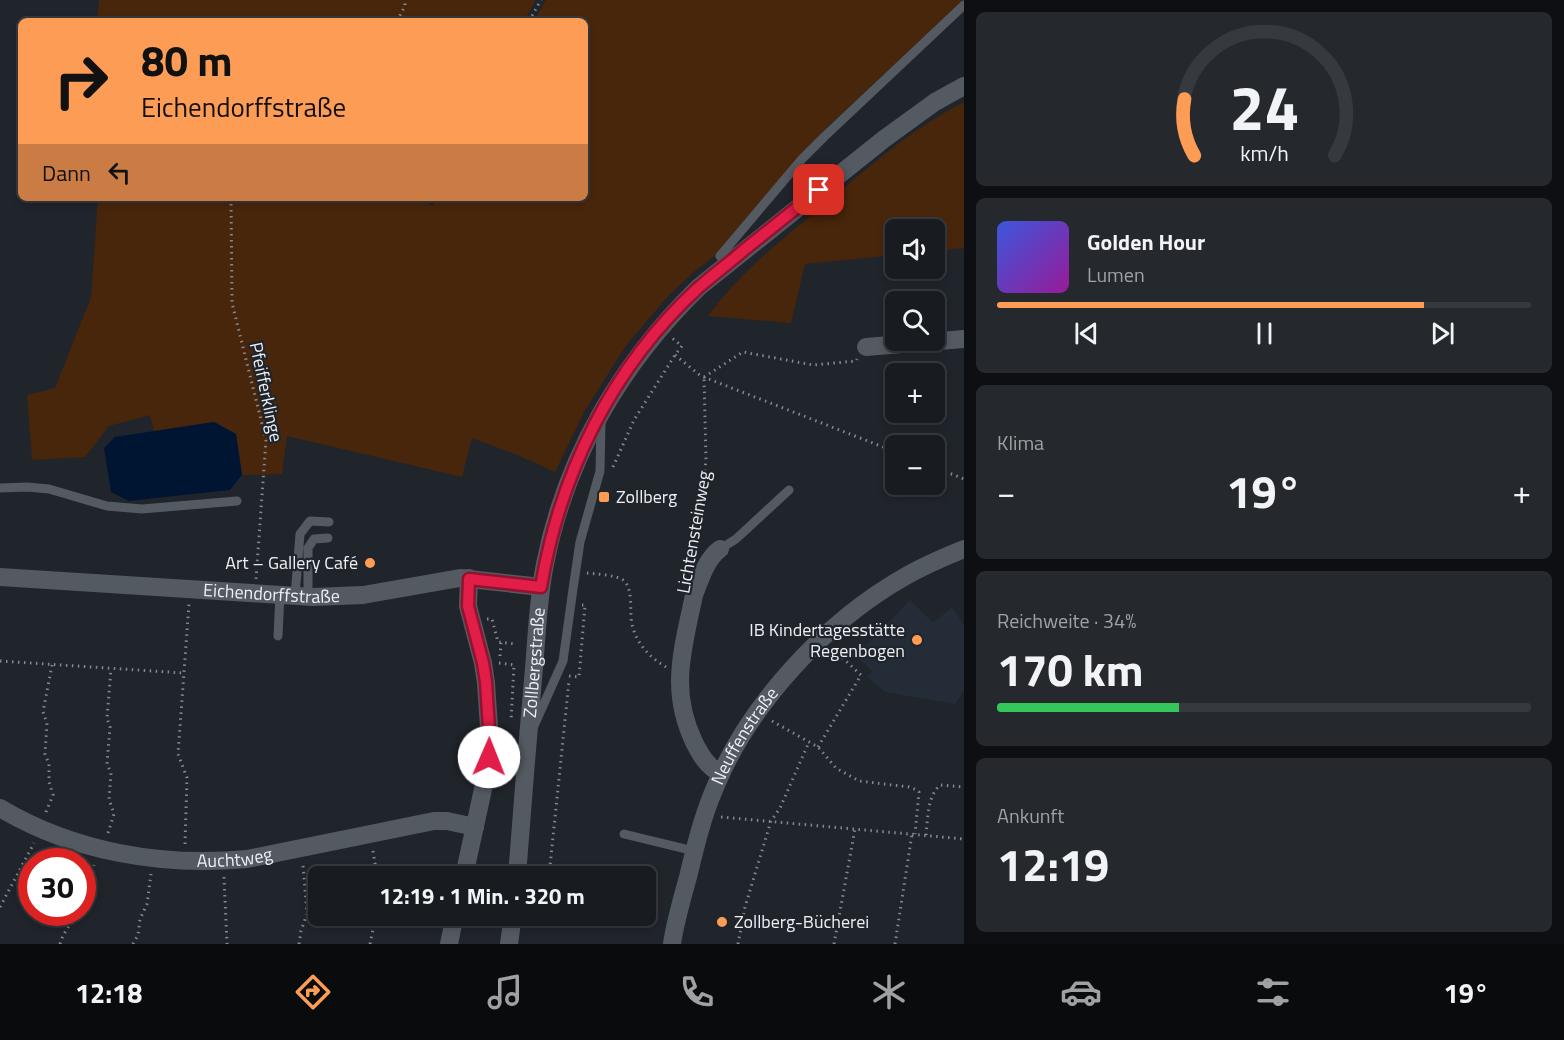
<!DOCTYPE html>
<html lang="de">
<head>
<meta charset="utf-8">
<style>
  :root { --surface:#181b20; --page:#25282d; --text:#f1f3f6; --muted:#9fa1a5; --line:#36393e; --accent:#fd9c55 }
  body { margin:0; font-family:"Titillium Web",sans-serif; background:var(--page); color:var(--text); height:100vh; display:flex; flex-direction:column; font-size:22px; white-space:nowrap }
  * { box-sizing:border-box; margin:0 }
  p { font-size:20px; color:var(--muted) }
  .icon { flex:none; width:33px; height:33px; fill:none; stroke:currentColor; stroke-width:2; stroke-linecap:round; stroke-linejoin:round }
  .map { position:relative; flex:1; overflow:hidden }
  .sheet { display:flex; flex-direction:column; gap:12px; padding:12px; background:#0d0f12; width:600px }
  .sheet>* { flex:none }
  .guide { position:absolute; left:18px; top:18px; width:570px; height:183px; border-radius:9px; box-shadow:0 3px 9px #0003,0 0 0 2px var(--line); background:#fd9c55; color:#111; overflow:hidden }
  .fabs { position:absolute; left:885px; top:219px; display:grid; gap:12px }
  .fabs a { display:grid; place-items:center; width:60px; height:60px; border-radius:9px; background:var(--surface); box-shadow:0 3px 9px #0003,0 0 0 2px var(--line); font-size:30px }
  .speed { position:absolute; left:18px; top:848px; display:flex; gap:12px; font-size:30px; font-weight:700; text-align:center }
  .speed>* { display:grid; place-content:center; width:78px; height:78px; border-radius:50%; background:var(--surface); box-shadow:0 3px 9px #0003,0 0 0 2px var(--line); line-height:1 }
  .speed .limit { border:9px solid #d22; background:#fff; color:#111 }
  .pin { position:absolute; display:grid; place-items:center; width:51px; height:51px; color:#fff; margin:-26px; border-radius:12px; box-shadow:0 3px 9px #0006 }
  .me { position:absolute; width:66px; margin:-33px; rotate:1deg; stroke-linejoin:round; filter:drop-shadow(0 0 4px #0008) }
  .turn { display:flex; align-items:center; gap:21px; height:126px; padding:0 24px; font-size:27px }
  .turn .icon { width:78px; height:78px; stroke-width:2.5 }
  .turn b { display:block; font-size:42px; line-height:51px }
  .then { display:flex; align-items:center; height:57px; padding:0 24px; background:#0003; gap:12px; font-size:22px }
  .big { font-size:45px; font-weight:700; line-height:1.1 }
  .sheet .tile { flex:1; display:flex; flex-direction:column; justify-content:center; gap:9px; min-width:0; padding:0 21px; border-radius:9px; background:var(--page) }
  .sheet .dial { align-items:center; gap:0 }
  .dial svg { height:156px; overflow:visible; fill:none; stroke:var(--line); stroke-width:7; stroke-linecap:round; text-anchor:middle }
  .dial text { fill:var(--text); stroke:none }
  .song { display:flex; align-items:center; gap:18px }
  .cover { width:72px; height:72px; border-radius:9px; background:linear-gradient(135deg,hsl(230 70% 55%),hsl(300 70% 35%)) }
  .played { height:6px; border-radius:3px; background:linear-gradient(90deg,var(--accent) 80%,var(--line) 80%) }
  .keys { display:flex; justify-content:space-around; direction:ltr }
  .heat { display:flex; justify-content:space-between; align-items:center; font-size:33px; direction:ltr }
  .charge { height:9px; border-radius:4px; background:linear-gradient(90deg,#34c759 34%,var(--line) 0) }
  .trip { position:absolute; left:308px; top:866px; width:348px; height:60px; border-radius:9px; background:var(--surface); box-shadow:0 3px 9px #0003,0 0 0 2px var(--line); font-weight:700; line-height:60px; text-align:center }
  .dock { display:flex; height:96px; justify-content:space-around; align-items:center; background:#0a0b0d; color:var(--muted) }
  .dock .icon { width:42px; height:42px }
  .dock .current { color:var(--accent) }
  .dock b { font-size:27px; color:var(--text) }
  main { display:flex; flex:1; min-height:0 }
  .map>svg:first-child { display:block }
  .built { fill:#242c38 }
  .green { fill:#48260b }
  .water { fill:#001532 }
  .lines { fill:none; stroke-linecap:round; stroke-linejoin:round }
  .path { stroke:#86898f; stroke-width:3; stroke-dasharray:1.5 4.5; stroke-linecap:butt }
  .lane { stroke:#545a61; stroke-width:9 }
  .street { stroke:#545a61; stroke-width:18 }
  .secondary { stroke:#545a61; stroke-width:18 }
  .route-casing { stroke:#92132f; stroke-width:15 }
  .route { stroke:#e11d48; stroke-width:10 }
  .poi-dot { fill:#fd9c55; stroke:#20242b; stroke-width:2 }
  .labels { text-anchor:middle; stroke-width:4.5; stroke-linejoin:round; paint-order:stroke }
  .street-label { font-size:18px; fill:#edf0f5; stroke:#20242b }
  .poi-label { font-size:18px; fill:#edf0f5; stroke:#20242b; text-anchor:start }
</style>
</head>
<body>
<main>
<div class="map">
<svg width="964" height="944" viewBox="0 0 964 944">
  <rect width="100%" height="100%" fill="#20242b"/>
  <path class="built" d="M910,600L933,623L952,607L964,625V690L955,704L885,692L867,677L872,671L856,656Z"/>
  <path class="green" d="M99,0H536L524,21H97Z
    M546,0H963L822,132L725,243L716,255L695,271L667,297L625,347L584,412L555,472L515,454L472,438L462,477L287,436L282,474L242,475L236,434L214,422L154,431L150,415L109,426L85,457L32,460L27,395L55,388L91,297L98,198H425L424,200L432,206L437,198H585V21H534Z
    M964,102V248L935,251L934,230H896L895,255L805,264L791,323L708,316C743,269 786,236 831,199C872,164 915,127 964,102Z"/>
  <path class="water" d="M214,422L236,434L242,475L230,490L129,501L111,492L104,448L115,437Z"/>
  <g class="lines">
    <path class="path" d="M397,21L405,6V0
      M529,21L541,0
      M231,198L232,303L266,440L256,579
      M430,200L431,198
      M675,355L701,376L896,452
      M704,377L743,352L813,365L856,361L857,359
      M613,467L634,420L675,355L682,346L672,338
      M934,467L964,479
      M692,554L698,527L706,460L704,377
      M587,573C596,574 616,575 623,580C634,588 629,612 632,624C636,643 649,657 666,667
      M487,619H492L498,642L516,644
      M500,656L501,643
      M0,661L183,673
      M499,663L514,665L511,721
      M569,676L579,677L585,605H582
      M772,721L818,747L836,768L859,781L909,787L917,790L919,792L915,834
      M818,747L861,675L834,650
      M46,812L53,795L49,782V764L45,754L47,723L43,712L52,665
      M721,817L964,839
      M108,833L114,814L109,799L111,773L107,764L110,727L107,718L111,669
      M926,835C928,818 927,797 940,785L964,787
      M185,844L187,778L178,754L189,604
      M373,851L377,876
      M549,876L569,681
      M224,877L227,944
      M82,899L88,891L94,865
      M0,907L34,843
      M60,944C63,932 72,924 75,912
      M133,944L138,935L140,919L147,904L151,874
      M299,944L301,931L307,914L303,865
      M370,944L376,915
      M738,944L745,907L771,821L780,808L809,742
      M834,944L855,829
      M895,944L912,834"/>
    <path class="lane" d="M727,264L720,256L802,159L824,137L964,5
      M0,488L27,487L49,489L107,506L142,509L237,501
      M720,549L736,539L789,490
      M295,596L300,534L310,521L329,522
      M308,597V548L314,539L328,538
      M278,636L280,594
      M534,726L563,661L573,589L580,542L600,471L601,423
      M624,834L694,851"/>
    <g class="street">
      <path d="M866,347L964,339"/>
      <path d="M720,549C706,559 700,580 694,595C683,649 669,690 694,742C701,756 707,766 721,774"/>
      <path id="s1" d="M0,577L313,597L363,595L460,578L541,587"/>
      <path id="s2" d="M0,808C74,852 162,867 247,859L434,821H447L475,827"/>
      <path d="M464,876L487,771L490,742L486,683L483,663L468,606L469,578"/>
      <path d="M449,944L455,915"/>
      <path id="s3" d="M672,944C675,922 682,899 688,877C695,848 702,818 714,790C748,705 826,621 906,576C925,565 944,557 964,549"/>
    </g>
    <g class="secondary">
      <path id="s4" d="M517,876C522,807 528,737 534,668C537,633 538,599 545,564C566,457 621,363 699,287L884,139L935,102L964,86"/>
      <path d="M509,944L513,915"/>
    </g>
  </g>
  <g class="lines">
    <g class="route-casing">
      <path id="route" d="M489,757V729L486,682L483,663L468,606L469,579L541,587C560,473 613,366 698,288C713,275 729,263 744,250C769,230 794,210 819,190"/>
    </g>
    <use href="#route" class="route"/>
  </g>
  <g class="poi-dot">
    <rect x="598" y="491" width="12" height="12" rx="3"/>
    <circle cx="370" cy="563" r="6"/>
    <circle cx="917" cy="640" r="6"/>
    <circle cx="722" cy="922" r="6"/>
  </g>
  <g class="labels">
    <g class="street-label">
      <text transform="translate(266 392) rotate(78)" y="6">Pfeifferklinge</text>
      <text transform="translate(694 532) rotate(-80)" y="6">Lichtensteinweg</text>
      <text dy="6" stroke="none"><textPath href="#s1" startOffset="272">Eichendorffstraße</textPath></text>
      <text dy="6" stroke="none"><textPath href="#s4" startOffset="214">Zollbergstraße</textPath></text>
      <text dy="6" stroke="none"><textPath href="#s3" startOffset="222">Neuffenstraße</textPath></text>
      <text dy="6" stroke="none"><textPath href="#s2" startOffset="244">Auchtweg</textPath></text>
    </g>
    <g class="poi-label">
      <text x="616" y="503">Zollberg</text>
      <text x="358" y="569" text-anchor="end">Art – Gallery Café</text>
      <text x="905" y="636" text-anchor="end">IB Kindertagesstätte<tspan x="905" dy="21">Regenbogen</tspan></text>
      <text x="734" y="928">Zollberg-Bücherei</text>
    </g>
  </g>
</svg>
<div class="fabs">
<a><svg class="icon" aria-label="sound" viewBox="0 0 24 24"><path d="M4 9h4l5-4v14l-5-4H4zM17 9q2 3 0 6"/></svg></a>
<a><svg class="icon" aria-label="search" viewBox="0 0 24 24"><circle cx="10" cy="10" r="6"/><path d="M15 15l6 6"/></svg></a>
<a>+</a>
<a>−</a>
</div>
<div class="speed"><div class="limit">30</div></div>
<div class="pin" style="left:819px;top:190px;background:#d93025"><svg class="icon" aria-label="arrive" viewBox="0 0 24 24"><path d="M6 21V4h12l-3 4 3 4H6"/></svg></div>
<svg class="me" style="left:489px;top:757px" viewBox="-20 -20 40 40"><circle r="19" fill="#fff"/><path d="M0-13L10 11 0 6-10 11z" fill="#e11d48"/></svg>
<div class="trip">12:19 · 1 Min. · 320 m</div>
<div class="guide">
<div class="turn"><svg class="icon" aria-label="right" viewBox="0 0 24 24"><path d="M7 20v-9h11M14 6l5 5-5 5"/></svg><div><b>80 m</b>Eichendorffstraße</div></div>
<div class="then">Dann<svg class="icon" aria-label="left" viewBox="0 0 24 24"><path d="M17 20v-9H6M10 6l-5 5 5 5"/></svg></div>
</div>
</div>
<section class="sheet">
<div class="tile dial"><svg viewBox="0 0 100 80">
<path d="M14 69A42 42 0 1 1 86 69"/>
<path d="M14 69A42 42 0 0 1 9 40" stroke="#fd9c55"/>
<text x="50" y="56" font-size="32" font-weight="700">24</text>
<text x="50" y="72" font-size="11">km/h</text>
</svg></div>
<div class="tile">
<div class="song"><i class="cover"></i><div><b>Golden Hour</b><p>Lumen</p></div></div>
<div class="played"></div>
<div class="keys"><svg class="icon" aria-label="previous" viewBox="0 0 24 24"><path d="M18 5L8 12l10 7zM5 5v14"/></svg><svg class="icon" aria-label="pause" viewBox="0 0 24 24"><path d="M8 5v14M16 5v14"/></svg><svg class="icon" aria-label="next" viewBox="0 0 24 24"><path d="M6 5l10 7-10 7zM19 5v14"/></svg></div>
</div>
<div class="tile"><p>Klima</p>
<div class="heat"><a>−</a><b class="big">19°</b><a>+</a></div>
</div>
<div class="tile"><p>Reichweite · 34%</p><b class="big">170 km</b><div class="charge"></div></div>
<div class="tile"><p>Ankunft</p><b class="big">12:19</b></div>
</section>
</main>
<nav class="dock">
<b>12:18</b>
<svg class="icon current" aria-label="directions" viewBox="0 0 24 24"><path d="M12 3l9 9-9 9-9-9zM9 14v-3h6M13 9l2 2-2 2"/></svg>
<svg class="icon" aria-label="music" viewBox="0 0 24 24"><path d="M9 18V5l10-2v13"/><circle cx="6" cy="18" r="3"/><circle cx="16" cy="16" r="3"/></svg>
<svg class="icon" aria-label="phone" viewBox="0 0 24 24"><path d="M5 4h4l2 5-3 2q2 4 5 5l2-3 5 2v4C11 20 4 13 5 4z"/></svg>
<svg class="icon" aria-label="climate" viewBox="0 0 24 24"><path d="M12 3v18M4 7l16 10M4 17L20 7"/></svg>
<svg class="icon" aria-label="car" viewBox="0 0 24 24"><path d="M5 17H2v-5l4-1 3-4h7l3 4 3 1v5h-3M9 17h6M6 11h13"/><circle cx="7" cy="17" r="2"/><circle cx="17" cy="17" r="2"/></svg>
<svg class="icon" aria-label="filters" viewBox="0 0 24 24"><path d="M4 7h16M4 17h16"/><circle cx="9" cy="7" r="2"/><circle cx="15" cy="17" r="2"/></svg>
<b>19°</b>
</nav>
</body>
</html>
